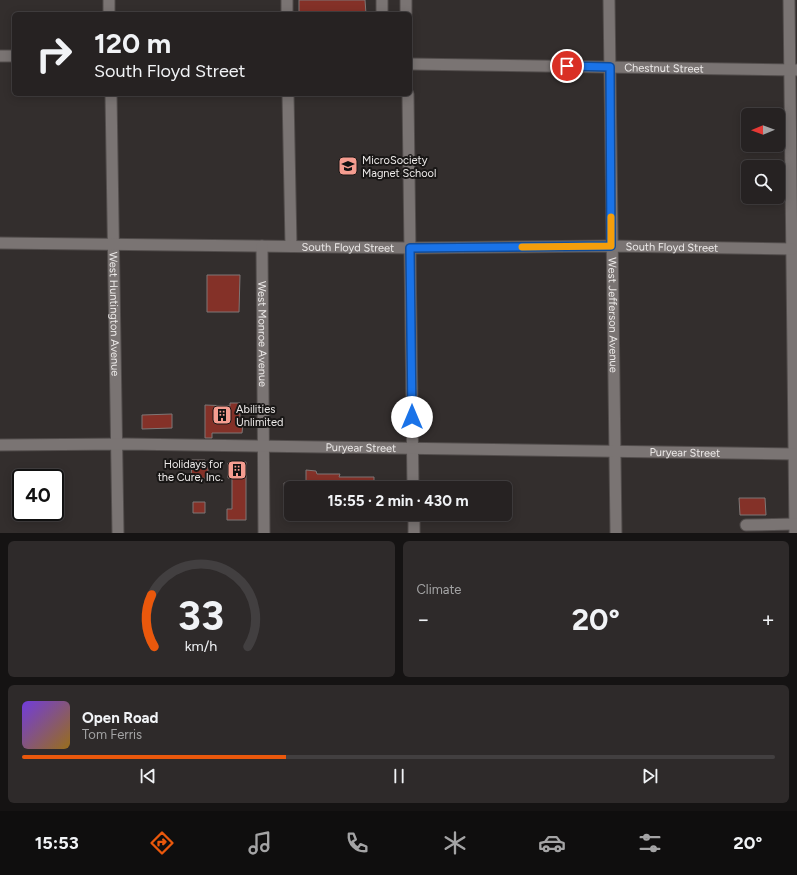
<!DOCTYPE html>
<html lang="en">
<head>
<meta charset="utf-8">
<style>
  :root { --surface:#262222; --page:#2e2a2a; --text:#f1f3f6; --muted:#a4a4a5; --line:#423f40; --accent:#ea580c }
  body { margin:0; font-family:Figtree,sans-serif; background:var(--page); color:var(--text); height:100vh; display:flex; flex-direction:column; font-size:15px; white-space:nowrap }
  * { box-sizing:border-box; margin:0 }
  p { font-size:13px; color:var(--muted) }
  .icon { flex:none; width:22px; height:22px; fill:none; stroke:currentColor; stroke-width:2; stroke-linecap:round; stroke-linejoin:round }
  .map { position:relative; height:533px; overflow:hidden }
  .sheet { display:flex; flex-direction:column; gap:8px; padding:8px; background:#151313; flex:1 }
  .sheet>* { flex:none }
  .banner { position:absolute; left:12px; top:12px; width:400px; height:84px; border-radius:6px; box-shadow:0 2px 10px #0003,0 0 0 1px var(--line); background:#262222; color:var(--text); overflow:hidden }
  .needle { width:26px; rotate:269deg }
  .buttons { position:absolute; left:741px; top:108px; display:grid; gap:8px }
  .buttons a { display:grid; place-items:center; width:44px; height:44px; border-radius:6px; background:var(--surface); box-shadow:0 2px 10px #0003,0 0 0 1px var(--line); font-size:20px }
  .speed { position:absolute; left:12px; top:469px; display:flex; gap:8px; font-size:20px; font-weight:700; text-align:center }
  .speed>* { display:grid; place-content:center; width:52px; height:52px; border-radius:50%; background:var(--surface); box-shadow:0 2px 10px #0003,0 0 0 1px var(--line); line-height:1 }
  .speed .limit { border:2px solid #111; border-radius:6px; background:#fff; color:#111 }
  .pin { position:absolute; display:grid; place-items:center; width:34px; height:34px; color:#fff; margin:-17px; border:2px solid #fff; border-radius:50%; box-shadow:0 1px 4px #0007 }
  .me { position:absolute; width:44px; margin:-22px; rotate:0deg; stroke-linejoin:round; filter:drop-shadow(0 0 3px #0008) }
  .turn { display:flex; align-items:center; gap:14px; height:84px; padding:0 16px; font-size:18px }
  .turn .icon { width:52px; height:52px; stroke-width:2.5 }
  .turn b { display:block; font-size:28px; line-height:34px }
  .big { font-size:30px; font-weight:700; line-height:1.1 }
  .sheet .widget { flex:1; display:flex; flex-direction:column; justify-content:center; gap:6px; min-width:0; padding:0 14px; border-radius:6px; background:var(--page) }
  .sheet .dial { align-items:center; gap:0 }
  .dial svg { height:104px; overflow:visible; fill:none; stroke:var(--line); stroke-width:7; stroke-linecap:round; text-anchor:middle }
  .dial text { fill:var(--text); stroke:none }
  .song { display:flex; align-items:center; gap:12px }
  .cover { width:48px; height:48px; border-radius:6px; background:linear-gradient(135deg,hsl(260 70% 55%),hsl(40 70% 35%)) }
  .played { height:4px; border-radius:2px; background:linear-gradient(90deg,var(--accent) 35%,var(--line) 35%) }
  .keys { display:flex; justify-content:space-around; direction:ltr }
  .heat { display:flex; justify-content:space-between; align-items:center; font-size:22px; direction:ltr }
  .sheet .tiles { flex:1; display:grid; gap:8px; grid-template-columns:1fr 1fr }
  .widget:last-child { grid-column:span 2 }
  .trip { position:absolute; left:284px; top:481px; width:228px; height:40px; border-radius:6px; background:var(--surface); box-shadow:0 2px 10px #0003,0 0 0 1px var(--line); font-weight:700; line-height:40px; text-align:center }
  .tab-bar { display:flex; height:64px; justify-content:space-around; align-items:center; background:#0f0e0e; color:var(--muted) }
  .tab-bar .icon { width:28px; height:28px }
  .tab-bar .current { color:var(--accent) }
  .tab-bar b { font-size:18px; color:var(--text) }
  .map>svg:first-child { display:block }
  .building { fill:#843128; stroke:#7e7776 }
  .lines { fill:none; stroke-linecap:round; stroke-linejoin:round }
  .minor-casing { stroke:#524d4c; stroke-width:13 }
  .minor { stroke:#7a7473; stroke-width:11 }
  .route-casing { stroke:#114b97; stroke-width:10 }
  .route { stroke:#1a73e8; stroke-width:7 }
  .slow { stroke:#f59e0b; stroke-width:7 }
  .labels { text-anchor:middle; stroke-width:4; stroke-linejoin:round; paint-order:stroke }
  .street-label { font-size:11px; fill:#edeae9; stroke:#191716 }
  .poi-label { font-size:11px; fill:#edeae9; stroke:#191716; text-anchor:start }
</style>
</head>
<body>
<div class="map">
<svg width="797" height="533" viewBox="0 0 797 533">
  <rect width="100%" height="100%" fill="#332e2d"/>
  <path class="building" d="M299,0H365L366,14H299Z
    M207,275H240L239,312H207Z
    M230,403H240V424H243L242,433H212V438H205V405L230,406Z
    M172,414V428L142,429V415Z
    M192,460H205V467H208V478L191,479Z
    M246,462V520H227V509H232V478H228V463Z
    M306,470L316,471L317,474H340L339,477H374V488H306Z
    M284,483H291V497H284Z
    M739,498H765L766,515H740Z
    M193,502H205V513H193Z"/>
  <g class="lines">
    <g class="minor-casing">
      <g id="minor">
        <path d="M109,0V14"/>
        <path d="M287,0V14"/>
        <path d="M382,0V14"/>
        <path d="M406,0V14"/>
        <path id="s1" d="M609,0L616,533"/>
        <path d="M789,0L795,533"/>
        <path d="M0,56H14"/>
        <path id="s2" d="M410,64L796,70"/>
        <path id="s3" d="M111,94L118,533"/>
        <path d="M288,94L291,246"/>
        <path d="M408,94L413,488"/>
        <path id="s4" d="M0,243L410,248L611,246L792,249"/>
        <path id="s5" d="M262,246L264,533"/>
        <path id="s6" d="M0,445L126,444L794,454"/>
        <path d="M414,514V533"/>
        <path d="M746,525L795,524"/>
      </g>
    </g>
    <use href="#minor" class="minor"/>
  </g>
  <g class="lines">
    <g class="route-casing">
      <path id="route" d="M412,417L410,248L611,246L610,67L567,66"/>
    </g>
    <use href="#route" class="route"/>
    <path class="slow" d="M522,247L611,246V217"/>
  </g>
  <defs>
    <g id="school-square" transform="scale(1)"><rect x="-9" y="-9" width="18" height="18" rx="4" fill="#f59d90" stroke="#191716"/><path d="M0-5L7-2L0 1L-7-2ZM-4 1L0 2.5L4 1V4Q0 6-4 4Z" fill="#111"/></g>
    <g id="building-square" transform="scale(1)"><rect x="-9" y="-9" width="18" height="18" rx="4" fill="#f59d90" stroke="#191716"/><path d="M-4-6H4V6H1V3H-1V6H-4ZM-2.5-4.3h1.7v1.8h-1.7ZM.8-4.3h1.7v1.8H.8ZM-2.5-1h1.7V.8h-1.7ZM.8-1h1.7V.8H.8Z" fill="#111"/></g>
  </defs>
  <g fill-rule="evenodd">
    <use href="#school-square" x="348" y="166"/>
    <use href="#building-square" x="222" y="415"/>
    <use href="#building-square" x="237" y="470"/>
  </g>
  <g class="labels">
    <g class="street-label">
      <text dy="4" stroke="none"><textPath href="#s2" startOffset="254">Chestnut Street</textPath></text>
      <text dy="4" stroke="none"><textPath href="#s4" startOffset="348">South Floyd Street</textPath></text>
      <text dy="4" stroke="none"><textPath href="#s4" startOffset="672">South Floyd Street</textPath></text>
      <text dy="4" stroke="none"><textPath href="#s3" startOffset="220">West Huntington Avenue</textPath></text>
      <text dy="4" stroke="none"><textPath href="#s1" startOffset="315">West Jefferson Avenue</textPath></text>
      <text dy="4" stroke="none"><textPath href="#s5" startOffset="88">West Monroe Avenue</textPath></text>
      <text dy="4" stroke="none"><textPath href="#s6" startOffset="361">Puryear Street</textPath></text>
      <text dy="4" stroke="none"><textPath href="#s6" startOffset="685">Puryear Street</textPath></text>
    </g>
    <g class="poi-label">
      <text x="362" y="164">MicroSociety<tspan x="362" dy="13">Magnet School</tspan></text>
      <text x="236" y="413">Abilities<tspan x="236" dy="13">Unlimited</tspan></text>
      <text x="223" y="468" text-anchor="end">Holidays for<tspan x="223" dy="13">the Cure, Inc.</tspan></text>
    </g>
  </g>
</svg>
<div class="buttons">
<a><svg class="needle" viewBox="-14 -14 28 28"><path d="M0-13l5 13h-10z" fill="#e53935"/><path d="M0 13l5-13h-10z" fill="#a4a4a5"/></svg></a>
<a><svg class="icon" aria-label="search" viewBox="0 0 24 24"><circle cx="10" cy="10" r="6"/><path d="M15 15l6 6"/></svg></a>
</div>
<div class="speed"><div class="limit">40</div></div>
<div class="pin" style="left:567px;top:66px;background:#d93025"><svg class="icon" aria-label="arrive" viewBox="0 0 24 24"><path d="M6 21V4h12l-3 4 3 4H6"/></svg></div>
<svg class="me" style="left:412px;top:417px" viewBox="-20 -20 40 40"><circle r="19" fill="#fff"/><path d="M0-13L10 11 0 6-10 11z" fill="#1a73e8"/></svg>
<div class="trip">15:55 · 2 min · 430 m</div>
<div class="banner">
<div class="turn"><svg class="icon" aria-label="right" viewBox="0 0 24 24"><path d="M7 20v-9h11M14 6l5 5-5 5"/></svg><div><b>120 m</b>South Floyd Street</div></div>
</div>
</div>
<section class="sheet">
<div class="tiles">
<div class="widget dial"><svg viewBox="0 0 100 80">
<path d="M14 69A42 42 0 1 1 86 69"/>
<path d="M14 69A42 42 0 0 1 12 29" stroke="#ea580c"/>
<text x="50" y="56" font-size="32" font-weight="700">33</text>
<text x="50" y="72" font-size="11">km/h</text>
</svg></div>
<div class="widget"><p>Climate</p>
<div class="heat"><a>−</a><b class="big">20°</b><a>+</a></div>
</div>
<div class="widget">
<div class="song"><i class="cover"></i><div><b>Open Road</b><p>Tom Ferris</p></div></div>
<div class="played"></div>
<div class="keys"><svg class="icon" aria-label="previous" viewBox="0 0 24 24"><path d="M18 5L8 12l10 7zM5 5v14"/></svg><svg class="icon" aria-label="pause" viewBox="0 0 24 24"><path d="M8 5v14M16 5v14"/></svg><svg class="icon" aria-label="next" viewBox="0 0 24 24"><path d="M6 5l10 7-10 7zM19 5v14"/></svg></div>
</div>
</div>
</section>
<nav class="tab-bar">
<b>15:53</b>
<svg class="icon current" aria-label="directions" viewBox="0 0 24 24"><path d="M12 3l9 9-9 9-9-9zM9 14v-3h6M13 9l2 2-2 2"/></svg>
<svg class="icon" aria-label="music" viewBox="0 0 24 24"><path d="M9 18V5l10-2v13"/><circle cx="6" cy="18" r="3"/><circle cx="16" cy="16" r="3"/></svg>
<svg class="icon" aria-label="phone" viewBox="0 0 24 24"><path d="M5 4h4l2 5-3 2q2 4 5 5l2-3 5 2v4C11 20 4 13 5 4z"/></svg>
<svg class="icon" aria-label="climate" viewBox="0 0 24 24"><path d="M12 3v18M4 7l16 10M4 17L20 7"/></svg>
<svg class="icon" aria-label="car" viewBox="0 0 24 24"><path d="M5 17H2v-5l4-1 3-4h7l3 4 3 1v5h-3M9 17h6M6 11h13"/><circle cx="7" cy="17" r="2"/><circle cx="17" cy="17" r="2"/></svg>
<svg class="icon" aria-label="filters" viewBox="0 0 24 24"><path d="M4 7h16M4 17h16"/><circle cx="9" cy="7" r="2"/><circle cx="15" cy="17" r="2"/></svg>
<b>20°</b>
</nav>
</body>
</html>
